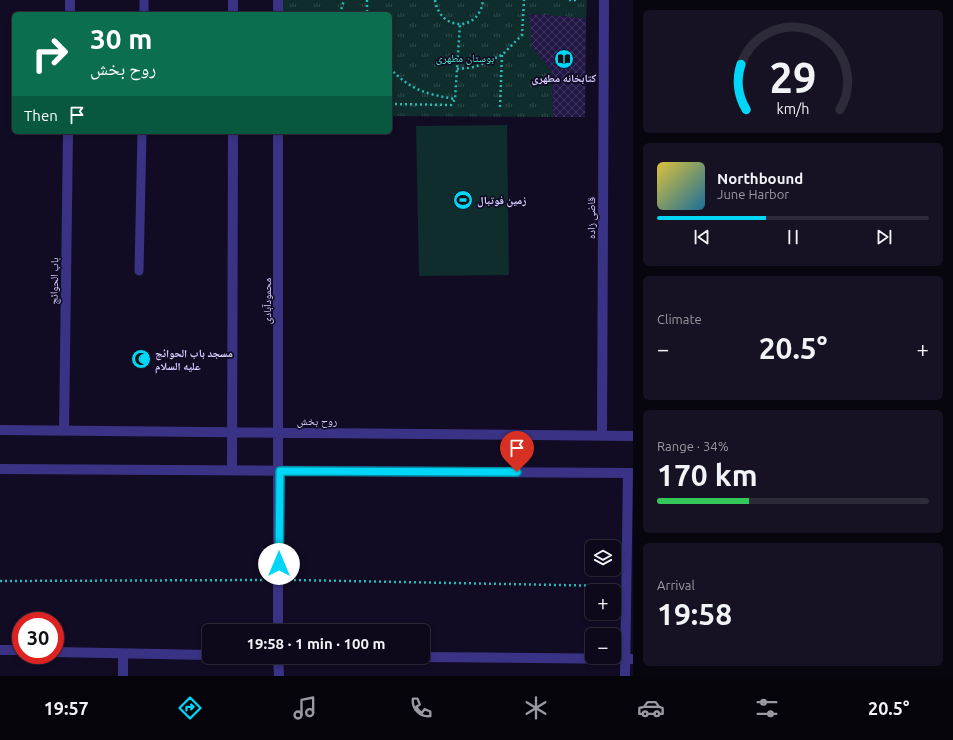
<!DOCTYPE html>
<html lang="en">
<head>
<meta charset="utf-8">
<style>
  :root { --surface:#0d091a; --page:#161223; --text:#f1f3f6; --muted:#9a9aa2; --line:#2d2a39; --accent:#00d6f8 }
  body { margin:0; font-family:Ubuntu,"Noto Naskh Arabic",sans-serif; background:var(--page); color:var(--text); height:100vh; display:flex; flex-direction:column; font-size:15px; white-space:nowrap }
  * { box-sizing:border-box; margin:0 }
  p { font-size:13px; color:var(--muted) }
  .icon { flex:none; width:22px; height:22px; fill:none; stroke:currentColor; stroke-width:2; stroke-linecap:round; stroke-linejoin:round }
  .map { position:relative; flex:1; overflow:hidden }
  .sheet { display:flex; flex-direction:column; gap:10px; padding:10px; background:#07050e; width:320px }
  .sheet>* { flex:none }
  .hud { position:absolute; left:12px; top:12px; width:380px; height:122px; border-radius:6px; box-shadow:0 2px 6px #0003,0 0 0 1px var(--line); background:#0b6e4f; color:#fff; overflow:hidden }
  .controls { position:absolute; left:585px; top:540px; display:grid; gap:8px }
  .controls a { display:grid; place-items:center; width:36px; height:36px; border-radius:6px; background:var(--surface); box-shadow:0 2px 6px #0003,0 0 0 1px var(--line); font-size:20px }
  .speed { position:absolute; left:12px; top:612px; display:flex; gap:8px; font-size:20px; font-weight:700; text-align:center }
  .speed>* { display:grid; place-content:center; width:52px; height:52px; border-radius:50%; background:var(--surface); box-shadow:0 2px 6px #0003,0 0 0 1px var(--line); line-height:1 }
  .speed .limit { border:6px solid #d22; background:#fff; color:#111 }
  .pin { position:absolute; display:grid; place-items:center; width:34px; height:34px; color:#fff; margin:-41px -17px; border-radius:50% 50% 50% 0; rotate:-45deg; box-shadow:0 0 4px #0007 }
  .pin .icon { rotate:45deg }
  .me { position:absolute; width:44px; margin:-22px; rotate:0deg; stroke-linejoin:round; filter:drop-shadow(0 0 3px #0008) }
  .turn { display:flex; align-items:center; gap:14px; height:84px; padding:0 12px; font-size:18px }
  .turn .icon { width:52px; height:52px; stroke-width:2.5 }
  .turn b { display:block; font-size:28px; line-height:34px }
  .then { display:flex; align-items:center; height:38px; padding:0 12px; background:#0003; gap:8px; font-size:15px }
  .big { font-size:30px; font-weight:600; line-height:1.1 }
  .sheet .widget { flex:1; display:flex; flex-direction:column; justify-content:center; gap:6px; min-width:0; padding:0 14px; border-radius:6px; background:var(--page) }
  .sheet .dial { align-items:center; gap:0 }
  .dial svg { height:104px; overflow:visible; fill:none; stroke:var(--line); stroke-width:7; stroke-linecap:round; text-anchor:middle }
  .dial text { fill:var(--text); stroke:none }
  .song { display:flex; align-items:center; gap:12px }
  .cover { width:48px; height:48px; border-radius:6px; background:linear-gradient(135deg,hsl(50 70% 55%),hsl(200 70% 35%)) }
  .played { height:4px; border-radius:2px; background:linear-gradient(90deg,var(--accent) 40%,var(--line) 40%) }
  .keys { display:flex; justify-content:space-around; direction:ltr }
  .heat { display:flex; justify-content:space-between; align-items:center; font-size:22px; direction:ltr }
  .charge { height:6px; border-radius:3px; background:linear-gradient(90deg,#34c759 34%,var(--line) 0) }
  .trip { position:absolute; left:202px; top:624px; width:228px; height:40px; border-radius:6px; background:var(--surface); box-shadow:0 2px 6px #0003,0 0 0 1px var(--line); font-weight:600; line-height:40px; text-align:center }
  .tab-bar { display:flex; height:64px; justify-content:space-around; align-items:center; background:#05040a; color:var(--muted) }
  .tab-bar .icon { width:28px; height:28px }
  .tab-bar .current { color:var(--accent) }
  .tab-bar b { font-size:18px; color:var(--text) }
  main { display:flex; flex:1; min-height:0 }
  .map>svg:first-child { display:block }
  .grass { fill:url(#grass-tufts) }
  .pitch { fill:#0f2d2d }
  .building { fill:url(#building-cross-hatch) }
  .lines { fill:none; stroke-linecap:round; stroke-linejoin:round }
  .path { stroke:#25bbb8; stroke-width:2.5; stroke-dasharray:2 3; stroke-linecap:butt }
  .service { stroke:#3a3385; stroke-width:9 }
  .minor { stroke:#3a3385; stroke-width:10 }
  .route-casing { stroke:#008ba1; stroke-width:10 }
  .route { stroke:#00d6f8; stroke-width:7 }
  .labels { text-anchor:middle; stroke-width:3.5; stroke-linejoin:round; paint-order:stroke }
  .park-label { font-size:11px; fill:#51e7c8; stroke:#110c23 }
  .poi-label { font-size:11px; font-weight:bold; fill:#d5cdff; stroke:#110c23; text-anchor:start }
  .street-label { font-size:11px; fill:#d5cdff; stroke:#110c23 }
</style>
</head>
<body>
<main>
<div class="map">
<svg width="633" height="676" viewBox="0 0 633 676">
  <defs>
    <pattern id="grass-tufts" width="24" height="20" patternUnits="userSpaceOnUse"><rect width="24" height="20" fill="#0f2d2d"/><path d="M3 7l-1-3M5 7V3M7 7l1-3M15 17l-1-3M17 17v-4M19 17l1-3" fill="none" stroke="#314a4c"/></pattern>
    <pattern id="building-cross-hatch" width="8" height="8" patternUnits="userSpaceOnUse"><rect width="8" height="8" fill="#221745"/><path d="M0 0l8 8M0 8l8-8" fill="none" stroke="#413861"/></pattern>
  </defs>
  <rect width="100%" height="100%" fill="#110c23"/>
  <path class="grass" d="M282,0H587L586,18L530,14L552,71L553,117L390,116V14H282Z"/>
  <path class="pitch" d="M507,125L509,275L419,276L416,126Z"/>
  <path class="building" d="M529,14L586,18L585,117H553L552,71L532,48Z"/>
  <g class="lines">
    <path class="path" d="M367,0V14
      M435,0C440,32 480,32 483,0
      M569,0H578
      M340,14L344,0
      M390,68C410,90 426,94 455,99
      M457,69L475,67L502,55L522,35L524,0
      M390,104L451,105L455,99L460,24
      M500,107L502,55
      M294,580L611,586
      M0,581L263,580"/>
    <path class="service" d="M144,14V0
      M139,271L142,132"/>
    <path class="minor" d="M278,0V14
      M70,14V0
      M233,14V0
      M0,430L633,436
      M64,431L68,132
      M602,435L604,0
      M0,469L633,473
      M232,470L233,132
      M278,631V132
      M0,650H21
      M55,652L209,655
      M278,657L279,676
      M423,657L633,659
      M123,676V654
      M625,676L628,473"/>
  </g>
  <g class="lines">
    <g class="route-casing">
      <path id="route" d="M279,564L280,471L517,472"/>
    </g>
    <use href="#route" class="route"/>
  </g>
  <defs>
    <g id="library-disc" transform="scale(1)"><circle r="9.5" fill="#00d6f8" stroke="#110c23"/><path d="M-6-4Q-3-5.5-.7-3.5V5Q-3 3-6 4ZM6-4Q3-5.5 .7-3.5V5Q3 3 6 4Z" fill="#111"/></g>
    <g id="stadium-disc" transform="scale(1)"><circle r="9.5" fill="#00d6f8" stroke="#110c23"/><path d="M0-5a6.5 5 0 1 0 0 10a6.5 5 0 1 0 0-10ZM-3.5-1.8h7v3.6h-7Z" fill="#111"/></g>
    <g id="mosque-disc" transform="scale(1)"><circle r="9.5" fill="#00d6f8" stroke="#110c23"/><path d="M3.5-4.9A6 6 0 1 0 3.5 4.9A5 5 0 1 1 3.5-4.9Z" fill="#111"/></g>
  </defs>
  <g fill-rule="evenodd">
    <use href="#library-disc" x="564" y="59"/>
    <use href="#stadium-disc" x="463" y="200"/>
    <use href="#mosque-disc" x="141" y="359"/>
  </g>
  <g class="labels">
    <g class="park-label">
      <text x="465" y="62">بوستان مطهری</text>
    </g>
    <g class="poi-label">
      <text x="564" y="82" text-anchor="middle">کتابخانه مطهری</text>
      <text x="477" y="204">زمین فوتبال</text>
      <text x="155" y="357">مسجد باب الحوائج<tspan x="155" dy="13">علیه السلام</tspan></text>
    </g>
    <g class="street-label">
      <text transform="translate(591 218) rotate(-90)" y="4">قاضی زاده</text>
      <text transform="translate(54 281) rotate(-89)" y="4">باب الحوائج</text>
      <text transform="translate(267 301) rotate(-90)" y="4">محمودآبادی</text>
      <text x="317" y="425">روح بخش</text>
    </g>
  </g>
</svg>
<div class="controls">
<a><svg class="icon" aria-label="layers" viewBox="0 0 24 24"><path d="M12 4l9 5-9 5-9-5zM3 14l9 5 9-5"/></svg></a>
<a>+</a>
<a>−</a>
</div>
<div class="speed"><div class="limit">30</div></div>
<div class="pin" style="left:517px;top:472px;background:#d93025"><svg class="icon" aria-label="arrive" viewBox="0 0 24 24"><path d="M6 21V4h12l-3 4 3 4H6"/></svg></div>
<svg class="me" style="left:279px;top:564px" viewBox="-20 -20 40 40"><circle r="19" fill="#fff"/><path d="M0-13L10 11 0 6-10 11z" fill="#00d6f8"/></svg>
<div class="trip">19:58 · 1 min · 100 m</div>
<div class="hud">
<div class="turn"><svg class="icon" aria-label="right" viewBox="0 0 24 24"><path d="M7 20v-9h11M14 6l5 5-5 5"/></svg><div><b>30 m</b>روح بخش</div></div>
<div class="then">Then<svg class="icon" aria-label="arrive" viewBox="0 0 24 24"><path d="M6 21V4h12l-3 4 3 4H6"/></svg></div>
</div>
</div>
<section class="sheet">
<div class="widget dial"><svg viewBox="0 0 100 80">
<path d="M14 69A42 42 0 1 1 86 69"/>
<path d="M14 69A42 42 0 0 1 10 34" stroke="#00d6f8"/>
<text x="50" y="56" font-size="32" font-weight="700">29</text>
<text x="50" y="72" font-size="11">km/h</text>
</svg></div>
<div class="widget">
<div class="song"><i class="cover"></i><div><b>Northbound</b><p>June Harbor</p></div></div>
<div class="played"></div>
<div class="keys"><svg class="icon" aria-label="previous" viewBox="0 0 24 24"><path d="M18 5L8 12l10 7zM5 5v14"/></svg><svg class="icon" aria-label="pause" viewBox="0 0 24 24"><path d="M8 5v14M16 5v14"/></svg><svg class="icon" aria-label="next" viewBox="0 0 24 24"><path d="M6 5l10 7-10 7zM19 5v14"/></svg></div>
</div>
<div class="widget"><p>Climate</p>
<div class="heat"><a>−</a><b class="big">20.5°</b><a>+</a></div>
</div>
<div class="widget"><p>Range · 34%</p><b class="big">170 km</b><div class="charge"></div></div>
<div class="widget"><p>Arrival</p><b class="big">19:58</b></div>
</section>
</main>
<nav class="tab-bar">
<b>19:57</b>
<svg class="icon current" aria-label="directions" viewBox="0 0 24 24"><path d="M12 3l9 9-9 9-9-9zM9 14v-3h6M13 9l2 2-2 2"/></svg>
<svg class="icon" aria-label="music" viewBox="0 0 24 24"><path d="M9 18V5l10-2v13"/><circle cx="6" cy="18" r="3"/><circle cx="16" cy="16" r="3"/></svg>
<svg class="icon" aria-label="phone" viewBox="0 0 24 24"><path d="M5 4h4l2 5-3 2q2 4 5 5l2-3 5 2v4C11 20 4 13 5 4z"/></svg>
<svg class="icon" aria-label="climate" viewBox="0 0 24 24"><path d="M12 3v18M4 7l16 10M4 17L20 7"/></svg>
<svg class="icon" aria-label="car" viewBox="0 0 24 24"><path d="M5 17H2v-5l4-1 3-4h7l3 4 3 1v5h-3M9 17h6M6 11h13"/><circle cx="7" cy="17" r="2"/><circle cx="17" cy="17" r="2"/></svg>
<svg class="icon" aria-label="filters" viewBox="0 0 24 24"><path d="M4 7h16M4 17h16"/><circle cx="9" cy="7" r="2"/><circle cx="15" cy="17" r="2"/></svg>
<b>20.5°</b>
</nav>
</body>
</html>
